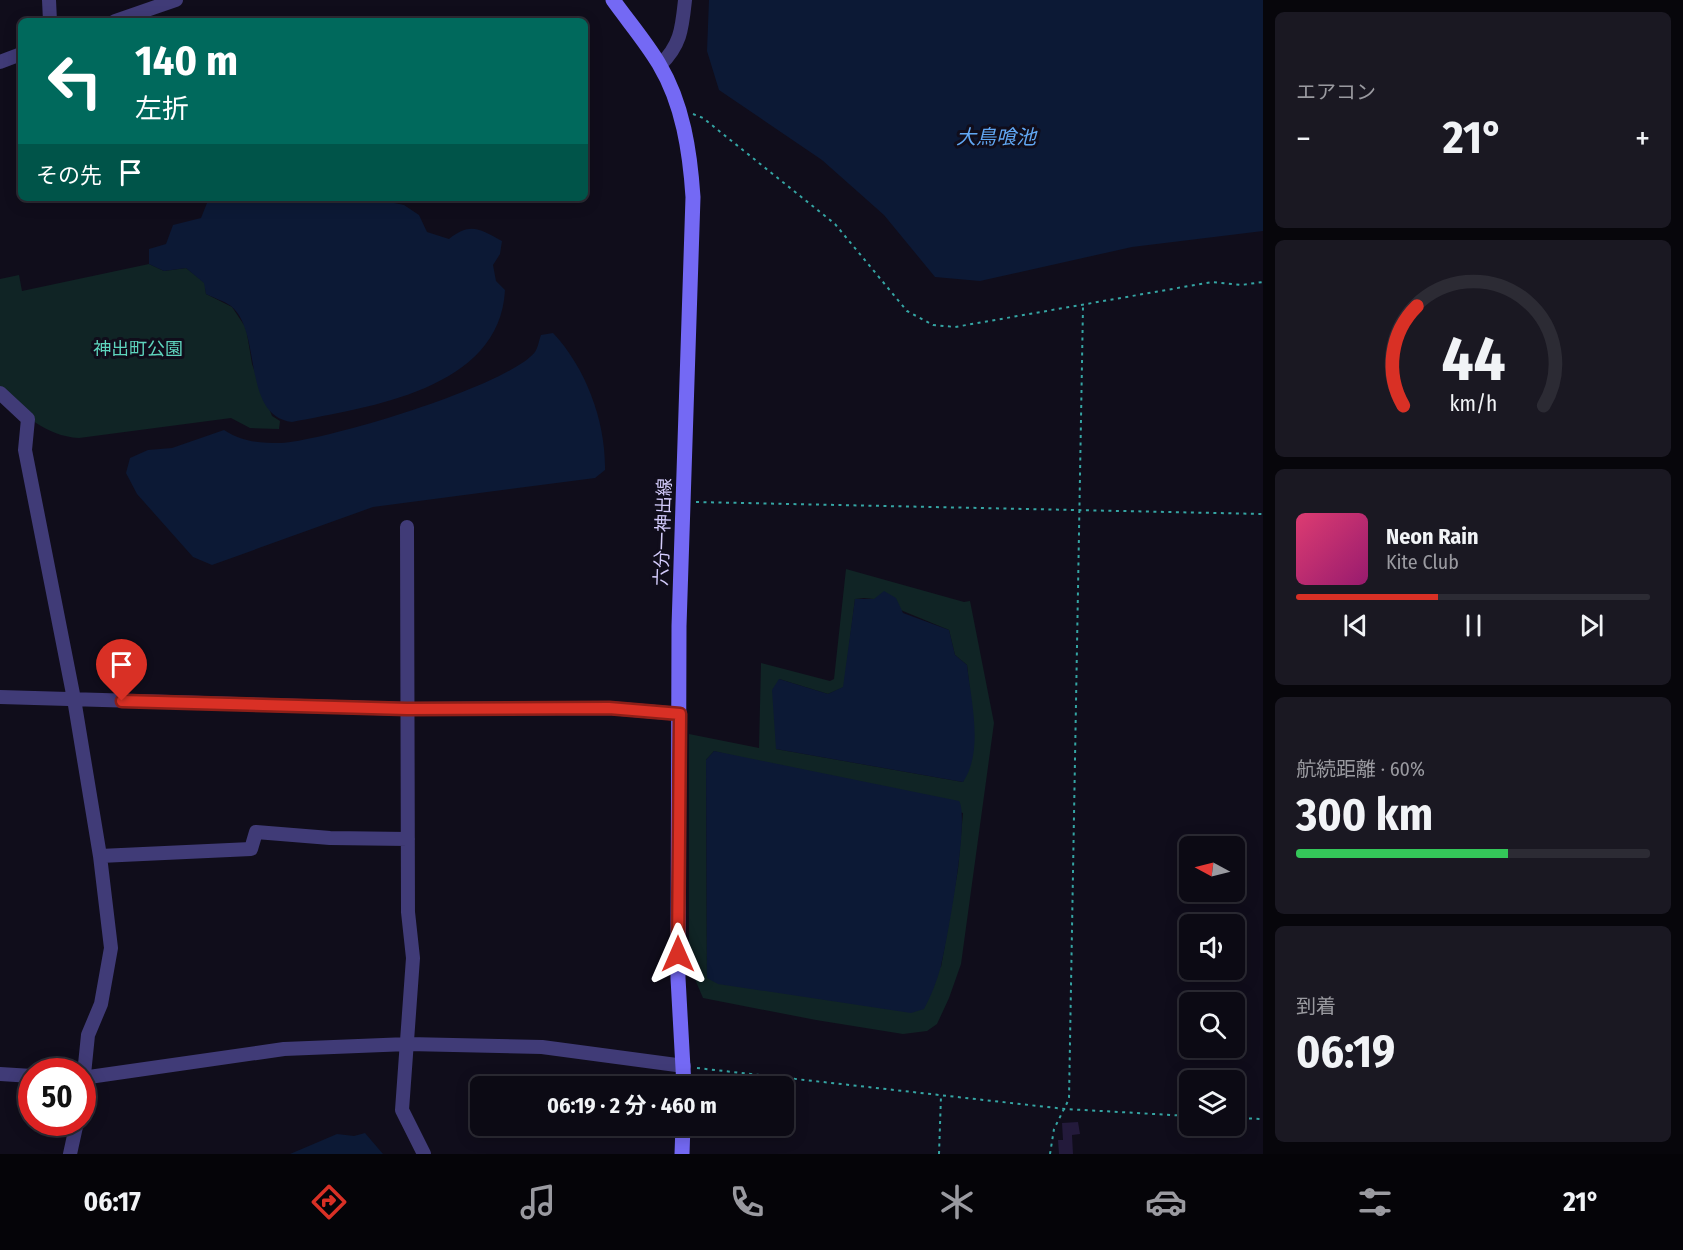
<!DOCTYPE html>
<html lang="ja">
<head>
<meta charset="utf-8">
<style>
  :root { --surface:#0c0a14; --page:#1a1822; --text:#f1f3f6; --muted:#9a9aa0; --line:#2c2b34; --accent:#d93025 }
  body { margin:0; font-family:"Fira Sans Condensed","Noto Sans JP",sans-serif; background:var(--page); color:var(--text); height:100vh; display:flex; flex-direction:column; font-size:22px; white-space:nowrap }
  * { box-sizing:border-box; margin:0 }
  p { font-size:20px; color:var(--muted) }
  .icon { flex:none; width:33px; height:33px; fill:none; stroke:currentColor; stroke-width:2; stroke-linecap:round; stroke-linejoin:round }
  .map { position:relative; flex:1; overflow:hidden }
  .side { display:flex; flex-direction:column; gap:12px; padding:12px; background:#07060b; width:420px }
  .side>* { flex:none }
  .top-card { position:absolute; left:18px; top:18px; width:570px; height:183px; border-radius:9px; box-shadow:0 3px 15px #0003,0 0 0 2px var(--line); background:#00695c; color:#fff; overflow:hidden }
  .needle { width:39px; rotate:277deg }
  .controls { position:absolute; left:1179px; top:836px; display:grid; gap:12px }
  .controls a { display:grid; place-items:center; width:66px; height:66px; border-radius:9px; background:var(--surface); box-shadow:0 3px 15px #0003,0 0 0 2px var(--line); font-size:30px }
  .speed { position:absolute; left:18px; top:1058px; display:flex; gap:12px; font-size:30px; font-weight:700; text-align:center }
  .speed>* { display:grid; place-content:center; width:78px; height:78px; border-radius:50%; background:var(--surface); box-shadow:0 3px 15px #0003,0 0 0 2px var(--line); line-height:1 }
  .speed .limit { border:9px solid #d22; background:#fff; color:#111 }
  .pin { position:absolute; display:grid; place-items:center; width:51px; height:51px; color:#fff; margin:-62px -26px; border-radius:50% 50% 50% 0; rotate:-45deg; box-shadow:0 0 6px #0007 }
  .pin .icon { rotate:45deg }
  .me { position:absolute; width:66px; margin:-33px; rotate:0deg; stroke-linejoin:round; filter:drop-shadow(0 0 4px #0008) }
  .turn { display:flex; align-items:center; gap:21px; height:126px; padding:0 18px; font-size:27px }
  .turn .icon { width:78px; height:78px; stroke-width:2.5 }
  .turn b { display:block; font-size:42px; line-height:51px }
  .then { display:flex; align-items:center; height:57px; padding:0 18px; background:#0003; gap:12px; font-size:22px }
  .big { font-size:45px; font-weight:700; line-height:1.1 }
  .side .widget { flex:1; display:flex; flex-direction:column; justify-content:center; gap:9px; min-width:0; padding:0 21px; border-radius:9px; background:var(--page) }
  .side .dial { align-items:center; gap:0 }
  .dial svg { height:156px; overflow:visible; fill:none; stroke:var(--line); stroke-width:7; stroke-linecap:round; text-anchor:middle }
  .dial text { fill:var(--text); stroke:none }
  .song { display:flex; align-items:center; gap:18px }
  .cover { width:72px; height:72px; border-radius:9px; background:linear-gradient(135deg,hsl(340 70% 55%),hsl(320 70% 35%)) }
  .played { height:6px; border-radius:3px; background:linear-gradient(90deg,var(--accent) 40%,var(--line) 40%) }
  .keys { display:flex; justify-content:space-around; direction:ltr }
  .heat { display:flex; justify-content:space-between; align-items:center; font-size:33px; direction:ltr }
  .charge { height:9px; border-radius:4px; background:linear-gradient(90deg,#34c759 60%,var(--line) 0) }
  .trip { position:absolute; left:470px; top:1076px; width:324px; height:60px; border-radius:9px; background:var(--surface); box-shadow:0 3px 15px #0003,0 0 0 2px var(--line); font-weight:700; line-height:60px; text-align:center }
  .dock { display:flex; height:96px; justify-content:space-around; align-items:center; background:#050408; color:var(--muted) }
  .dock .icon { width:42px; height:42px }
  .dock .current { color:var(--accent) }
  .dock b { font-size:27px; color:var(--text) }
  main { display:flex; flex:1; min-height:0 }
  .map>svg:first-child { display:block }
  .green { fill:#102425; fill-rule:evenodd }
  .water { fill:#0c1935 }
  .building { fill:#231a3b }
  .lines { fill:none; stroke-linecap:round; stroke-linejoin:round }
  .path { stroke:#35a5a4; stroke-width:2; stroke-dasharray:3 4.5; stroke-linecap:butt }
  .minor { stroke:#403b77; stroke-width:14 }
  .secondary { stroke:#7469f4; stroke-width:15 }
  .route-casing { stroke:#8d1f18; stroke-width:15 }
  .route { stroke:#d93025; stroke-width:10 }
  .labels { text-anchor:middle; stroke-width:6; stroke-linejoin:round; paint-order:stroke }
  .park-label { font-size:18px; fill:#5ed4bd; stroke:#100d1b }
  .street-label { font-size:18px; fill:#d3cbfb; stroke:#100d1b }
  .water-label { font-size:20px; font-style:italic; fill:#61a7f3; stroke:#100d1b }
</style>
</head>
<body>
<main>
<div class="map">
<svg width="1263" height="1154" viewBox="0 0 1263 1154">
  <rect width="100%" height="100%" fill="#100d1b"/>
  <path class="green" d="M149,264L164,271L186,268L205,283L206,294L232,307L246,328L252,364L272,416L280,421L279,429L250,428L231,418L79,438C45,436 23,414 0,391V279L19,275L22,291Z
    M846,569L964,602L970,601L994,723L961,964L949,998L937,1024L927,1031L903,1034L816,1020L703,998L689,965V734L759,748L761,663L830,681L834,679ZM864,598L874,599L949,630L955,655L967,665L974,728L973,751L963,782L776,749L779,679L828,694L844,687L855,599ZM714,751L963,813L958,869L941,967L707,978L706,760Z"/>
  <path class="water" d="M709,0H1263V231L1132,247L980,281L935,277L884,215L822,160L719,90L707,51Z
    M209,198H370L404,205L419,215L427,232L449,239C471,222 479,229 502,241L500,254L493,265L496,281L505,290C500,390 368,407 292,422C241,416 263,332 231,306C224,301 214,298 206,294L204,283L186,268L164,271L149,264V249L166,244L173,225L201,218Z
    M553,333C586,368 606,422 605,470L595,478L373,507L212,565L193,557L137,494L126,473L130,458L148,450L172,448L224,430C243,442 258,443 281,443C325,441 508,386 535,352C538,348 539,340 541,335Z
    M884,591L896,598L903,613L949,630L955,655L967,665C971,701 984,751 963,782L776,749L772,690L779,679L828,694L843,687L855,599H874Z
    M714,751L959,801C970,817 947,941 941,966C937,981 931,996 924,1009L911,1013L718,984L707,978L706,760Z
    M365,1133L383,1154H290L337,1134L354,1136Z"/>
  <path class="building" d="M1078,1122L1080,1134L1072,1135L1073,1154H1059L1058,1140H1063L1062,1123Z"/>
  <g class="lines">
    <path class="path" d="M693,114L703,118L835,224L907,311L933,325L955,327L1212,282L1241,285L1263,282
      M696,502L1263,514
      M697,1068L1065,1109L1190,1116
      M1234,1118L1263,1119
      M939,1154L941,1096
      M1050,1154L1054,1129L1069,1099L1083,306"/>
    <path class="minor" d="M49,0L50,21
      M115,21L176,0
      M0,62L21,54
      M660,65C681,45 682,28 685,0
      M0,393L28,419L25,450L74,699L100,856L111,948L101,1004L88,1035L82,1094
      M407,527L408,912L413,958L402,1110L424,1154
      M0,697L407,709L609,708L680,714
      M100,856L251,849L256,832L330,838L408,839
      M0,1074L32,1076
      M82,1078L284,1049L408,1044L542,1047L684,1066
      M70,1154L77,1122"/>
    <path class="secondary" d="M613,0C628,21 646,42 659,64C683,104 690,152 693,197L679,626L678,978L684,1086
      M682,1154L683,1125"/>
  </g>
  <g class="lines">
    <g class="route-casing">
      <path id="route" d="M122,701L407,709L609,708L680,714L678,954"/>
    </g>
    <use href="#route" class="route"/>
  </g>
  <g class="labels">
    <g class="park-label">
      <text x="138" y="355">神出町公園</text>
    </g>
    <g class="street-label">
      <text transform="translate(663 532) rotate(-88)" y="6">六分一神出線</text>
    </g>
    <g class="water-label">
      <text x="996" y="144">大鳥喰池</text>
    </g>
  </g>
</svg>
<div class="controls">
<a><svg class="needle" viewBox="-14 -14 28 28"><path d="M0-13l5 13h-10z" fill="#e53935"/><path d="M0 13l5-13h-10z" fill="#9a9aa0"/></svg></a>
<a><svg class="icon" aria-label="sound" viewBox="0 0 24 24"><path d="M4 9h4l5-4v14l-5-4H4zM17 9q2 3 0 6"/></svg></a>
<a><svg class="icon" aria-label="search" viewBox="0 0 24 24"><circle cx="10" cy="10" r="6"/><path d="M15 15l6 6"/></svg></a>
<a><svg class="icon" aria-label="layers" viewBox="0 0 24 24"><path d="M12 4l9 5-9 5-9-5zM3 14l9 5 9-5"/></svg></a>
</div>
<div class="speed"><div class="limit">50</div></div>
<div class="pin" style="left:122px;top:701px;background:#d93025"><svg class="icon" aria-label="arrive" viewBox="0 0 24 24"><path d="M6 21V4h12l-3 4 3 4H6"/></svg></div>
<svg class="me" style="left:678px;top:954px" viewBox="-20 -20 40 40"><path d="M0-17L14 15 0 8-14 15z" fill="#d93025" stroke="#fff" stroke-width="4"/></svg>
<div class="trip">06:19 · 2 分 · 460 m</div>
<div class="top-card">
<div class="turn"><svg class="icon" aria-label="left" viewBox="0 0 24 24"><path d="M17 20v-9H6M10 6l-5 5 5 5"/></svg><div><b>140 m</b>左折</div></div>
<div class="then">その先<svg class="icon" aria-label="arrive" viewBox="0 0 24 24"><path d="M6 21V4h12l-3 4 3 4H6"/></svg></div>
</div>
</div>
<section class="side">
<div class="widget"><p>エアコン</p>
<div class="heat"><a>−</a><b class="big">21°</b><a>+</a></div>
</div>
<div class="widget dial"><svg viewBox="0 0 100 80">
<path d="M14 69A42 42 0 1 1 86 69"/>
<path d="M14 69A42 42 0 0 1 21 18" stroke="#d93025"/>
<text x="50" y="56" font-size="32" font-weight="700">44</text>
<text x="50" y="72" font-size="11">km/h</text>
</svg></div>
<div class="widget">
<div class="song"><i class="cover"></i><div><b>Neon Rain</b><p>Kite Club</p></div></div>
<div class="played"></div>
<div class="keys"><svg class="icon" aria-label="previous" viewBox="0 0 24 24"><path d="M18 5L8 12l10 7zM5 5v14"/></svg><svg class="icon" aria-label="pause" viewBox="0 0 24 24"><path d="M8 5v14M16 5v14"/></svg><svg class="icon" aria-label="next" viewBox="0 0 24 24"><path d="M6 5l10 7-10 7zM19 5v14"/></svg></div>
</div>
<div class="widget"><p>航続距離 · 60%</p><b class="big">300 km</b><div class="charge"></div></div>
<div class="widget"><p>到着</p><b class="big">06:19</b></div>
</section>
</main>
<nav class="dock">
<b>06:17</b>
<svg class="icon current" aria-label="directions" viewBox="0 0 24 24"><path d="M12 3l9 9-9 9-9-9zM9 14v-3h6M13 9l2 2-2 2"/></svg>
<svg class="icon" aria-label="music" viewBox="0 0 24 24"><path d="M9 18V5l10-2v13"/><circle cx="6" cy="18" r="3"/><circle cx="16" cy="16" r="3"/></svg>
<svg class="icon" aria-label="phone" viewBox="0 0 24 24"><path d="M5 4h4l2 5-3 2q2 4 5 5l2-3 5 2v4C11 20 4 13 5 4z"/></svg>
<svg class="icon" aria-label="climate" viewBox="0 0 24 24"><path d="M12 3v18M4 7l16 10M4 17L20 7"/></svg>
<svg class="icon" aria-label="car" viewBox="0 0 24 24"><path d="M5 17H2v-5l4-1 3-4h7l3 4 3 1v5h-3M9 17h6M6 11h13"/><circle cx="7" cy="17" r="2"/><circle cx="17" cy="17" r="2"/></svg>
<svg class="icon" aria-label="filters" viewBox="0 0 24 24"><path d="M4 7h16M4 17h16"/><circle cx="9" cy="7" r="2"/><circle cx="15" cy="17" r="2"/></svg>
<b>21°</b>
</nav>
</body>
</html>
